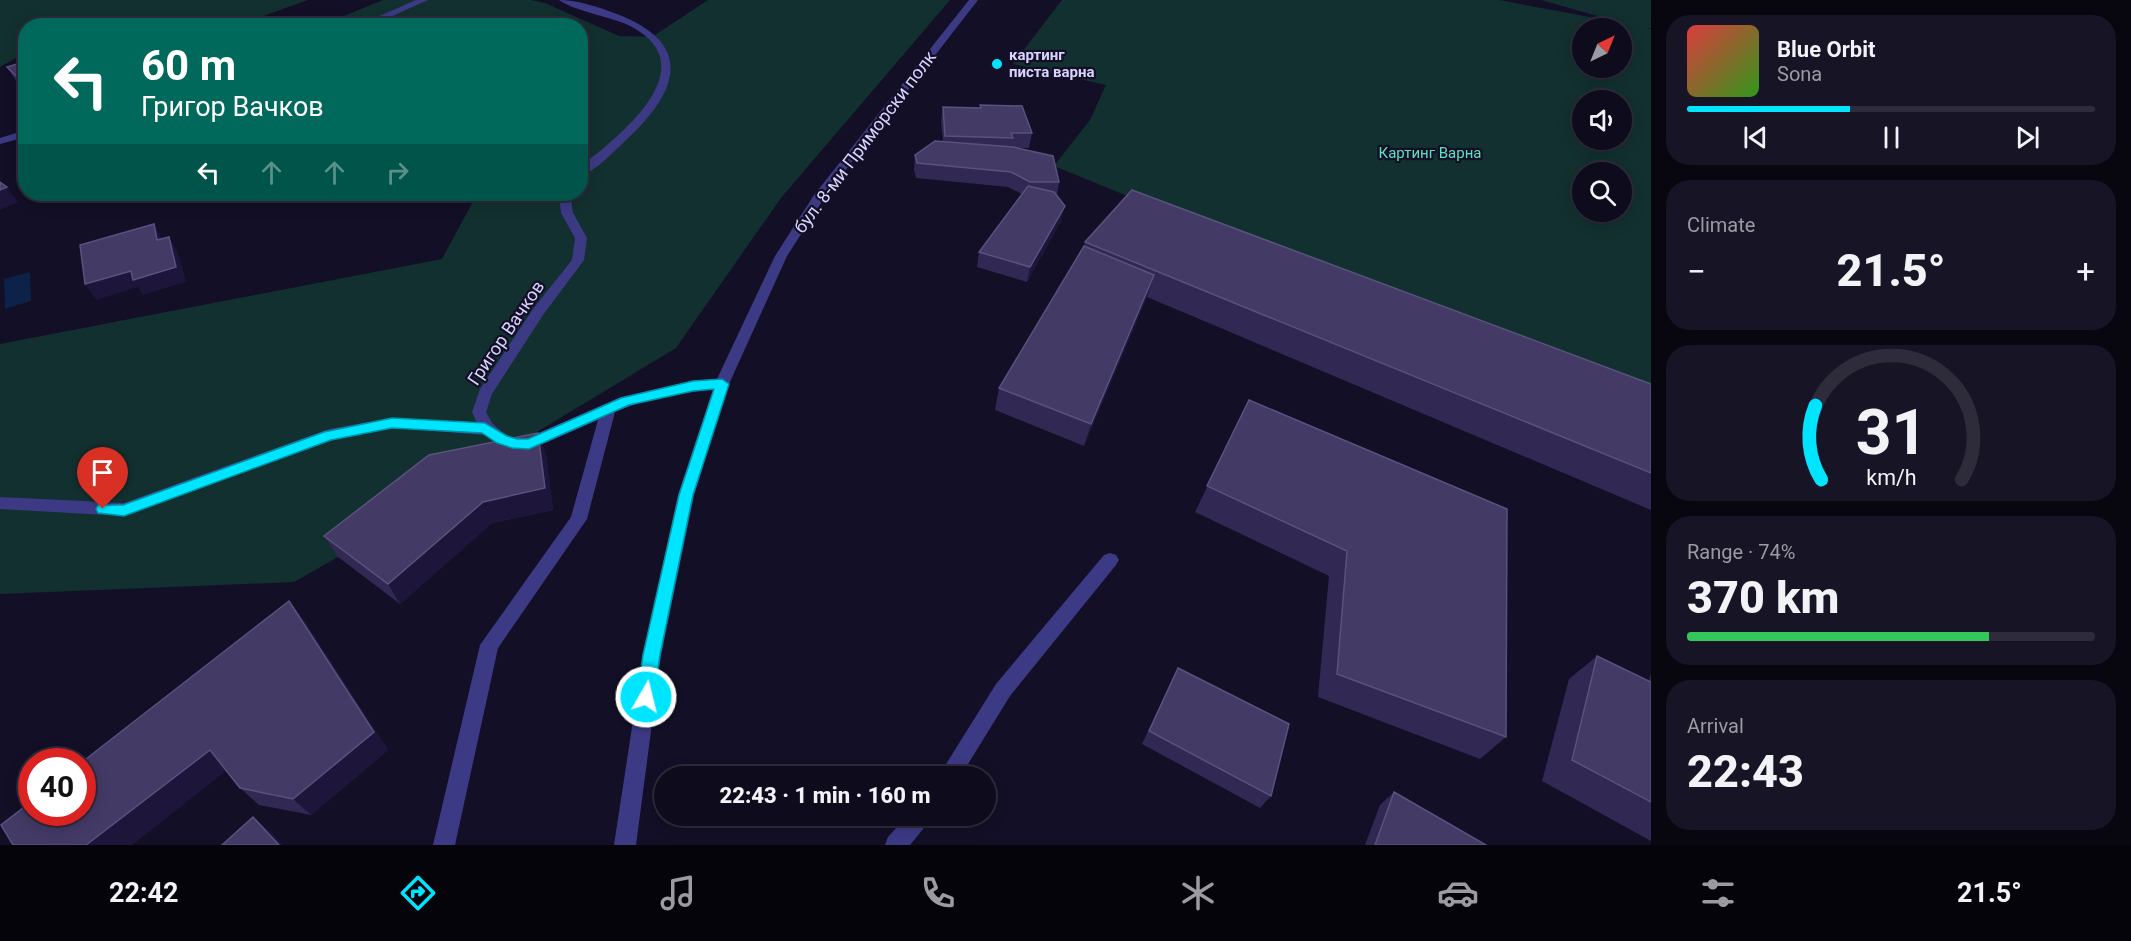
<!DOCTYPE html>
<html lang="en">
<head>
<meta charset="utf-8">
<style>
  :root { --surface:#0e0b1c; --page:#171425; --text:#f1f3f6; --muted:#9b9ba3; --line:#2e2b3b; --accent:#00e5ff }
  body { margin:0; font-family:Roboto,sans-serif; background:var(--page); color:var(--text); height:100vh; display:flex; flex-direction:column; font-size:22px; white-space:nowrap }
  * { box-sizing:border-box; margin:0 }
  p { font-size:20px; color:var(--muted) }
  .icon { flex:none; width:33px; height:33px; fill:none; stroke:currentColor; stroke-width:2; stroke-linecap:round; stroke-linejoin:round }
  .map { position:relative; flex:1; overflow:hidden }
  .sheet { display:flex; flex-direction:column; gap:15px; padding:15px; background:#08060f; width:480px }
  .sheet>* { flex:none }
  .hud { position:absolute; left:18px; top:18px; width:570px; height:183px; border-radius:24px; box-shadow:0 3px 15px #0003,0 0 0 2px var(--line); background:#00695c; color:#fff; overflow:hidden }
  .needle { width:39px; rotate:43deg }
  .buttons { position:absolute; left:1572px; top:18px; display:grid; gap:12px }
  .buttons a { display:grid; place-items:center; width:60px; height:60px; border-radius:50%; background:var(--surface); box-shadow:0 3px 15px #0003,0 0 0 2px var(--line); font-size:30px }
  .speed { position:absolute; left:18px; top:748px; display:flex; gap:12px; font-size:30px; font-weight:700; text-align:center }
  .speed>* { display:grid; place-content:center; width:78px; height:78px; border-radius:50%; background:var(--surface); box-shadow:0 3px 15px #0003,0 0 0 2px var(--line); line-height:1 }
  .speed .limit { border:9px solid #d22; background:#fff; color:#111 }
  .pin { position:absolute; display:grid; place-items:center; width:51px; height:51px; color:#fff; margin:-62px -26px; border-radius:50% 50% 50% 0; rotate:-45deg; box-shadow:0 0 6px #0007 }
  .pin .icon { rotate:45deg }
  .me { position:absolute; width:66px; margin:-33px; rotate:8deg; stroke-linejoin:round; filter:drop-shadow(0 0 4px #0008) }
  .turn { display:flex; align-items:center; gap:21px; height:126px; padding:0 24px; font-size:27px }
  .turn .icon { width:78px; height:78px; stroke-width:2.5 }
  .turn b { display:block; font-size:42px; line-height:51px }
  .lanes { display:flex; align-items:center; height:57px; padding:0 24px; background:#0003; justify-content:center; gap:30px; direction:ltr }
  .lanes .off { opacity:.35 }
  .big { font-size:45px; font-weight:800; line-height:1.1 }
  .sheet .tile { flex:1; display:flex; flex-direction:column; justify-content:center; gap:9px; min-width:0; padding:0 21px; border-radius:24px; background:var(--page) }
  .sheet .dial { align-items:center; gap:0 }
  .dial svg { height:156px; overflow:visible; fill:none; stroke:var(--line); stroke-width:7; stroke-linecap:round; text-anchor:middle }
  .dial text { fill:var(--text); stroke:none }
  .song { display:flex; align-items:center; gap:18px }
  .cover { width:72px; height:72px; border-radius:9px; background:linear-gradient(135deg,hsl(0 70% 55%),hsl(110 70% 35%)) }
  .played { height:6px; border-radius:3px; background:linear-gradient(90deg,var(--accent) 40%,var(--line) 40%) }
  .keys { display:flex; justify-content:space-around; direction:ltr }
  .heat { display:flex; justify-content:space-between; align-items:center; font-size:33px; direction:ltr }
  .charge { height:9px; border-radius:4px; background:linear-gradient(90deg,#34c759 74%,var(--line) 0) }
  .trip { position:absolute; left:654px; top:766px; width:342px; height:60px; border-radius:30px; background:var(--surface); box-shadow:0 3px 15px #0003,0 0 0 2px var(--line); font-weight:800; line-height:60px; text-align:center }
  .tab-bar { display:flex; height:96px; justify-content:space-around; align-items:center; background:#06040b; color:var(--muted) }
  .tab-bar .icon { width:42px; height:42px }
  .tab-bar .selected { color:var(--accent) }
  .tab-bar b { font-size:27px; color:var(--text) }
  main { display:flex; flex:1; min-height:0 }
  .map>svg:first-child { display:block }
  .green { fill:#12302f; fill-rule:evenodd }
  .water { fill:#0c2248 }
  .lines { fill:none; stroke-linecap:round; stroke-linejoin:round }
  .minor { fill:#3d3a85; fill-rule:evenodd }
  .wall { fill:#312854 }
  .shaded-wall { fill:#1d163a }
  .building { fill:#433a66; stroke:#5a527e; stroke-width:1.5 }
  .route { fill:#00e5ff; stroke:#0095a6; stroke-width:1.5 }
  .poi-dot { fill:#00e5ff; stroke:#130f26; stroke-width:2 }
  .labels { text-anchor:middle; stroke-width:4.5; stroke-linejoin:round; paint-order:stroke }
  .far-poi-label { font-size:15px; font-weight:bold; fill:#d9d4ff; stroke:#130f26; text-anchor:start }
  .far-park-label { font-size:15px; fill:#5fe0c0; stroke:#130f26 }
  .street-label { font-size:18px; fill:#d9d4ff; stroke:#130f26 }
</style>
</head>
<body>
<main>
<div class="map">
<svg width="1651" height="845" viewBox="0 0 1651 845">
  <rect width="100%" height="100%" fill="#130f26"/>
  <path class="green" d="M0,0H308L238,25L26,26L25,53L0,67Z
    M383,0H531L545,3L619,36L652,37L708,0H950L781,198L676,348L517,444L338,557L294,582L0,594V344L442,259L477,194H580V26L322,25Z
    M1062,0H1499L1622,23L1541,0H1651V28H1647L1651,29V410L1054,166L1090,120L1106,85L1013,64ZM1582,28H1622V68H1582ZM1582,100H1622V140H1582ZM1582,172H1622V212H1582Z"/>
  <path class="water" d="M30,272L31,301L5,309L4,279Z"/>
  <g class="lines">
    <path class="minor" d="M416,0H428L370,26H357Z
      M559,0C578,0 598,7 617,14C698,45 676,95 624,142C612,153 596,171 580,176V167C620,136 710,65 628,25C608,16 574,11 559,0Z
      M969,0H978L825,197L787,256L729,384L694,495L661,655L636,845H614L643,655L678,495L713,390C680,392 645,399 615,412L587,519L498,648L455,845H433L480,645L571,517L598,420L529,450L499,445L485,435L392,428L331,440L124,516L0,509V497L124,503L329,429L392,418L477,423L472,412L480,389L533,309L572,260L575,238L561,213L559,194H570L573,213L587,238L584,260L543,315L492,394L486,412L492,423L503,433L511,437L527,438L621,397L693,381L717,379L775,256L814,195Z
      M26,130V137L0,144V138Z
      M1110,553L1116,555L1119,560L1116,565L1010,696L960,777H938L996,684L1104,555Z
      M907,816H931L928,823L910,845H885L888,837Z"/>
  </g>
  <path class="wall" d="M26,61V90L16,81L7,67Z
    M980,105L1032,133L1029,148H1017L1059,182L1057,195L1061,221L1027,282L977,267L979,252L1022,194L1008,187L916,178L914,170L915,155L943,142L941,121L943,107L980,108Z
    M1085,242L1651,384V510L1147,297L1084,446L995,410L999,388L1084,246Z
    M1249,400L1506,737L1480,759L1318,697L1329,576L1195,512Z
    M538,433L546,454L553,510L492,523L400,604L338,557L324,536Z
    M289,601L305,622L388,750L311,815L259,805L240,788L226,771Z
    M1597,656L1649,681L1651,673V841L1542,781L1569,679Z
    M1178,668L1271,796L1260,808L1142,744L1171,682Z
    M1394,792L1486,845H1365L1380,805Z"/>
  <path class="shaded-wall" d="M26,75V90L18,78Z
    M7,187L18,202L0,210V190Z
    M1065,206L1061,221L1027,282L1030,267Z
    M154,224L163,240H157Z
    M169,237L178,252L186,282L143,295L138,287L96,300L85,284Z
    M1154,275L1147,297L1084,446L1091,424Z
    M538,433L546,454L553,510L492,523L400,604L388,584Z
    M289,601L305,622L388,750L311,815L293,799Z
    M210,750L230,768L132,845H86Z
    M253,817L272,833L283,845H279Z"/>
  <path class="building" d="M26,61V75L18,78L7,67Z
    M980,105L1022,106L1032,133H1011L1013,138L945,136L943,107L981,108Z
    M935,141L1013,147L1053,156L1059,182H1030L1011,172L917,163L915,155Z
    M0,182L7,187L0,190Z
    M1028,186L1054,192L1065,206L1030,267L979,252Z
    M1132,190L1651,384V473L1085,242Z
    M154,224L157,240L169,237L176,267L133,280L131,271L85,284L80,245Z
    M1084,246L1154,275L1091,424L999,388Z
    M1249,400L1507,509L1506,737L1337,674L1347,551L1207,486Z
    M538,433L545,488L483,502L388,584L324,536L429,455Z
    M289,601L374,732L293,799L240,788L210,750L86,845H13L1,825L32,801V813H82V762Z
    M1597,656L1651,682V802L1572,760Z
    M1178,668L1289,724L1271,796L1149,731Z
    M1394,792L1486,845H1375Z
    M253,817L279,845H222Z"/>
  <path class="route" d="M722,379L729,384L693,495L660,655L654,697L652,703L646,705L640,703L637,697L643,655L679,495L714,389L693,391L629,405L529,449L512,448L497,443L482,433L392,428L331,440L124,516L98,513L96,509L98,505H123L324,432L392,418L485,423L507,436L517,439H528L621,398L693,381Z"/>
  <circle class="poi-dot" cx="997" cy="64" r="6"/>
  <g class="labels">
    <g class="far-poi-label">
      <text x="1009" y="60">картинг<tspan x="1009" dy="17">писта варна</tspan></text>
    </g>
    <g class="far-park-label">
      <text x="1430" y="158">Картинг Варна</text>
    </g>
    <g class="street-label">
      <text transform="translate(865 142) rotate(-53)" y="6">бул. 8-ми Приморски полк</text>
      <text transform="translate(506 333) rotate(-56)" y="6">Григор Вачков</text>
    </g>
  </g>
</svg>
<div class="buttons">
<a><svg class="needle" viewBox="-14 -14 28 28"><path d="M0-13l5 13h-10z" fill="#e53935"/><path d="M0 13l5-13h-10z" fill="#9b9ba3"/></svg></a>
<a><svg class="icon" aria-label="sound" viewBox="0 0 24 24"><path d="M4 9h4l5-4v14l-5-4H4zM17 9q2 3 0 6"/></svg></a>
<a><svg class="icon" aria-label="search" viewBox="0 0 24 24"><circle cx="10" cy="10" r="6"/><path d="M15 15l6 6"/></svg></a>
</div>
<div class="speed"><div class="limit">40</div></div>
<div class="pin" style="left:103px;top:509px;background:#d93025"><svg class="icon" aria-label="arrive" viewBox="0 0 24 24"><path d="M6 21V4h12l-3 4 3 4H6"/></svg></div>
<svg class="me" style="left:646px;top:697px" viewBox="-20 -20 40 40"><circle r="17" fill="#00e5ff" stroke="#fff" stroke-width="3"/><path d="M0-11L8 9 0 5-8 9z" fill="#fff"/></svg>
<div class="trip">22:43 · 1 min · 160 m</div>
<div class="hud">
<div class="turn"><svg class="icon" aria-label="left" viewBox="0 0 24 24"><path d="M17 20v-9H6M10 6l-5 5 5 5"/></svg><div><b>60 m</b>Григор Вачков</div></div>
<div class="lanes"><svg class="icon" aria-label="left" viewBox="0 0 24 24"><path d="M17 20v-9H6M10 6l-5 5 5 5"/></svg><svg class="icon off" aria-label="ahead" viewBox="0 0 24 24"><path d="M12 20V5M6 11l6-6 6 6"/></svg><svg class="icon off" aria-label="ahead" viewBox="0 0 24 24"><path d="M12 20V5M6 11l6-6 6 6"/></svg><svg class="icon off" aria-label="right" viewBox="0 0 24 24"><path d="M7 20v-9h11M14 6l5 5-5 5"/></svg></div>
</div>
</div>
<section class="sheet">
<div class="tile">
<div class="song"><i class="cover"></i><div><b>Blue Orbit</b><p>Sona</p></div></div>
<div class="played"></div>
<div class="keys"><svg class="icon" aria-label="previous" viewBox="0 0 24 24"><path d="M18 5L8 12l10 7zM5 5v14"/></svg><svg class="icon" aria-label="pause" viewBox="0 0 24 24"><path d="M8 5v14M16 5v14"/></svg><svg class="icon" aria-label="next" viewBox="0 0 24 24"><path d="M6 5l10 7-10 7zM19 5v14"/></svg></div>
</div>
<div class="tile"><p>Climate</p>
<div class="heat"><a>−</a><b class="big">21.5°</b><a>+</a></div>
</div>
<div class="tile dial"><svg viewBox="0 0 100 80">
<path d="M14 69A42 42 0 1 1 86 69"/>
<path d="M14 69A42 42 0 0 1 11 31" stroke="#00e5ff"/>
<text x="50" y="56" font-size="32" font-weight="700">31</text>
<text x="50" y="72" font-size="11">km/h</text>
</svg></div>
<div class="tile"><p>Range · 74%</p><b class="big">370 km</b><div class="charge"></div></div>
<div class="tile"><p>Arrival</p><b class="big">22:43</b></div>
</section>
</main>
<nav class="tab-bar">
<b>22:42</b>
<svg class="icon selected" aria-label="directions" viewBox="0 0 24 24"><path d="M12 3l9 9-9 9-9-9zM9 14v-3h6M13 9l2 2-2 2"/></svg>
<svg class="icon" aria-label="music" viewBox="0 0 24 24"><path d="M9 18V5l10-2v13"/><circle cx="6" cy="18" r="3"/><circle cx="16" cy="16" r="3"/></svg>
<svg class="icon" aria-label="phone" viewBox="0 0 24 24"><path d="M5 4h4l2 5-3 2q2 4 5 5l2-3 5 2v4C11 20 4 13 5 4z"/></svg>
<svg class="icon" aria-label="climate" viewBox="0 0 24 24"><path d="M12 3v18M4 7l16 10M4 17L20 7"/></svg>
<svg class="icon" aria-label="car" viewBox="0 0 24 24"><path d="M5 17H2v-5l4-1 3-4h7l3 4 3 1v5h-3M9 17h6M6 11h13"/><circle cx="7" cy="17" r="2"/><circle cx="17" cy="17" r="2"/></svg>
<svg class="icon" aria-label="filters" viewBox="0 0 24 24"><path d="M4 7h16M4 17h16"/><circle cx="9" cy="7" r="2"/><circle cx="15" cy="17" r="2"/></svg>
<b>21.5°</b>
</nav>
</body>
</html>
